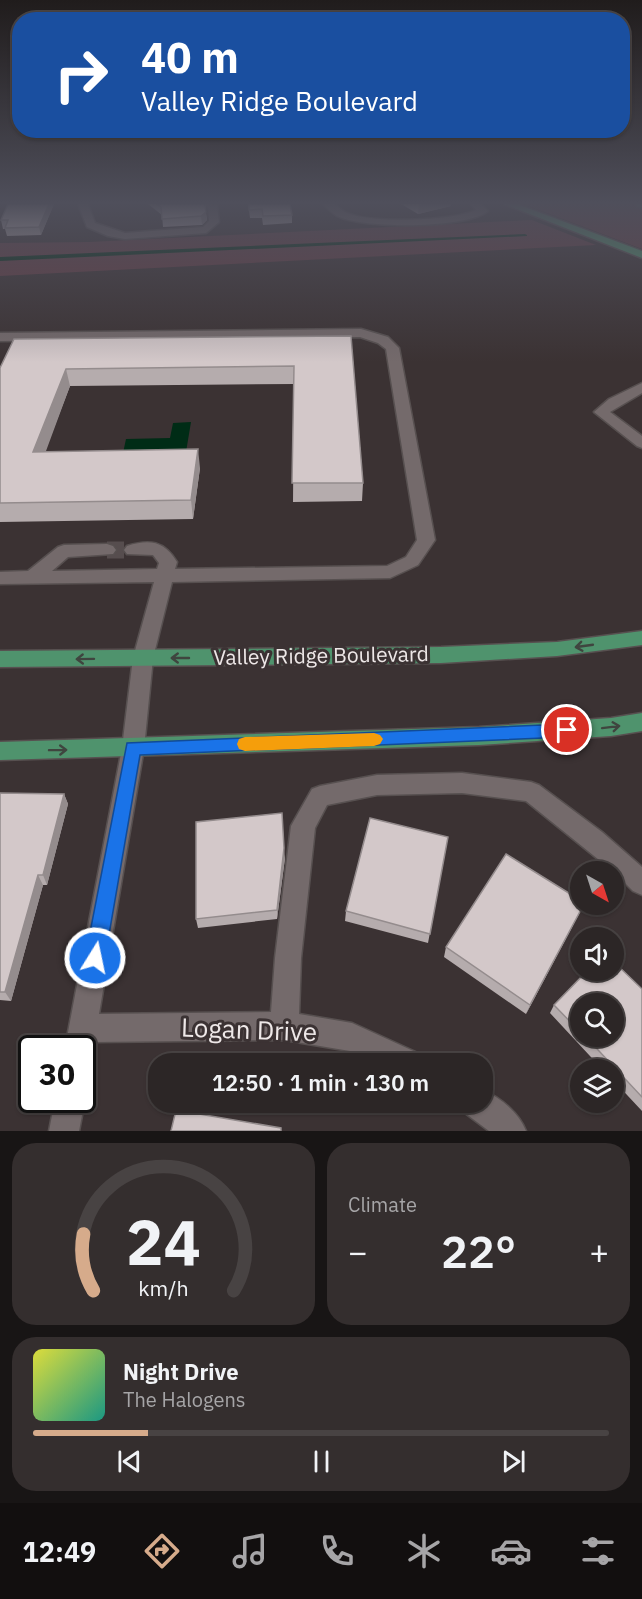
<!DOCTYPE html>
<html lang="en">
<head>
<meta charset="utf-8">
<style>
  :root { --surface:#2c2626; --page:#342e2e; --text:#f1f3f6; --muted:#a6a5a7; --line:#484343; --accent:#d6ab8b }
  body { margin:0; font-family:"IBM Plex Sans",sans-serif; background:var(--page); color:var(--text); height:100vh; display:flex; flex-direction:column; font-size:22px; white-space:nowrap }
  * { box-sizing:border-box; margin:0 }
  p { font-size:20px; color:var(--muted) }
  .icon { flex:none; width:33px; height:33px; fill:none; stroke:currentColor; stroke-width:2; stroke-linecap:round; stroke-linejoin:round }
  .map { position:relative; height:1131px; overflow:hidden }
  .details { display:flex; flex-direction:column; gap:12px; padding:12px; background:#181515; flex:1 }
  .details>* { flex:none }
  .hud { position:absolute; left:12px; top:12px; width:618px; height:126px; border-radius:24px; box-shadow:0 2px 4px #0004,0 0 0 2px var(--line); background:#1a4fa0; color:#fff; overflow:hidden }
  .needle { width:39px; rotate:141deg }
  .buttons { position:absolute; left:570px; top:861px; display:grid; gap:12px }
  .buttons a { display:grid; place-items:center; width:54px; height:54px; border-radius:50%; background:var(--surface); box-shadow:0 2px 4px #0004,0 0 0 2px var(--line); font-size:30px }
  .speed { position:absolute; left:18px; top:1035px; display:flex; gap:12px; font-size:30px; font-weight:700; text-align:center }
  .speed>* { display:grid; place-content:center; width:78px; height:78px; border-radius:50%; background:var(--surface); box-shadow:0 2px 4px #0004,0 0 0 2px var(--line); line-height:1 }
  .speed .limit { border:3px solid #111; border-radius:9px; background:#fff; color:#111 }
  .pin { position:absolute; display:grid; place-items:center; width:51px; height:51px; color:#fff; margin:-26px; border:3px solid #fff; border-radius:50%; box-shadow:0 2px 6px #0007 }
  .me { position:absolute; width:66px; margin:-33px; rotate:10deg; stroke-linejoin:round; filter:drop-shadow(0 0 4px #0008) }
  .turn { display:flex; align-items:center; gap:21px; height:126px; padding:0 30px; font-size:27px }
  .turn .icon { width:78px; height:78px; stroke-width:2.5 }
  .turn b { display:block; font-size:42px; line-height:51px }
  .big { font-size:45px; font-weight:600; line-height:1.1 }
  .details .card { flex:1; display:flex; flex-direction:column; justify-content:center; gap:9px; min-width:0; padding:0 21px; border-radius:24px; background:var(--page) }
  .details .dial { align-items:center; gap:0 }
  .dial svg { height:156px; overflow:visible; fill:none; stroke:var(--line); stroke-width:7; stroke-linecap:round; text-anchor:middle }
  .dial text { fill:var(--text); stroke:none }
  .song { display:flex; align-items:center; gap:18px }
  .cover { width:72px; height:72px; border-radius:9px; background:linear-gradient(135deg,hsl(60 70% 55%),hsl(170 70% 35%)) }
  .played { height:6px; border-radius:3px; background:linear-gradient(90deg,var(--accent) 20%,var(--line) 20%) }
  .keys { display:flex; justify-content:space-around; direction:ltr }
  .heat { display:flex; justify-content:space-between; align-items:center; font-size:33px; direction:ltr }
  .details .tiles { flex:1; display:grid; gap:12px; grid-template-columns:1fr 1fr }
  .card:last-child { grid-column:span 2 }
  .trip { position:absolute; left:148px; top:1053px; width:345px; height:60px; border-radius:24px; background:var(--surface); box-shadow:0 2px 4px #0004,0 0 0 2px var(--line); font-weight:600; line-height:60px; text-align:center }
  .tabs { display:flex; height:96px; justify-content:space-around; align-items:center; background:#120f0f; color:var(--muted) }
  .tabs .icon { width:42px; height:42px }
  .tabs .selected { color:var(--accent) }
  .tabs b { font-size:27px; color:var(--text) }
  .map>svg:first-child { display:block }
  .green { fill:#633c43 }
  .water { fill:#002c16 }
  .lines { fill:none; stroke-linecap:round; stroke-linejoin:round }
  .stream { fill:#002c16; fill-rule:evenodd }
  .minor-tunnel { stroke:#564d4e; stroke-width:17; stroke-dasharray:17 9; stroke-linecap:butt }
  .minor-casing { stroke:#575050; stroke-width:3 }
  .major-casing { stroke:#575050; stroke-width:3 }
  .minor { fill:#746a6b; fill-rule:evenodd }
  .major { fill:#4f936d; fill-rule:evenodd }
  .wall { fill:#b5acad; fill-rule:evenodd }
  .shaded-wall { fill:#948c8d }
  .building { fill:#d3c8c9; stroke:#948c8d; stroke-width:1.5 }
  .oneway { stroke:#3f453f }
  .route { fill:#1a73e8; stroke:#114b97; stroke-width:1.5 }
  .slow { fill:#f59e0b }
  .labels { text-anchor:middle; stroke-width:6; stroke-linejoin:round; paint-order:stroke }
  .street-label { font-size:21px; fill:#eee8e8; stroke:#3b3233 }
  .near-street-label { font-size:26px; fill:#eee8e8; stroke:#3b3233 }
</style>
</head>
<body>
<div class="map">
<svg width="642" height="1131" viewBox="0 0 642 1131">
  <rect width="100%" height="100%" fill="#3b3233"/>
  <path class="green" d="M523,204H631L642,207V249Z
    M532,220L596,245L0,276V243L89,242Z"/>
  <path class="water" d="M191,422L186,452L123,453L126,439L170,438L173,423Z"/>
  <g class="lines">
    <path class="stream" d="M525,234L527,235V236L0,261V257Z"/>
    <path class="minor-tunnel" d="M107,550H133"/>
    <g class="minor-casing">
      <path id="minor" d="M78,204H88L95,223L125,233L203,227L209,221L208,208L202,204L217,205L219,222L206,233L125,239L108,236L87,227Z
        M323,204H334C338,206 341,210 345,212C369,224 452,221 476,210L471,204H481L488,211C467,229 362,229 337,216C332,213 327,208 323,204Z
        M361,329L388,337L399,348L435,540L418,565L390,578L172,582L153,658L144,748L99,1014L271,1012L275,958L291,826L312,789L320,786L377,775L462,773L531,782L539,785L602,832L642,867V895L633,891L614,872L526,801L462,793L377,795L327,805L315,828L301,958L299,1014L352,1023L420,1054L424,1064H377L350,1051L284,1040L94,1042L89,1058L82,1061V1048H65L122,748L133,658L154,582L0,584V572L28,571L58,547L64,545L107,544L113,546L116,550L113,554L68,557L52,571L157,569L159,563L153,555L127,554L124,550L127,546C150,539 164,541 177,562L175,569L387,566L406,557L417,540L386,349L378,343L360,337L0,341V333Z
        M642,383V393L610,412L642,436V448L637,446L594,412L609,399Z
        M483,1090C501,1098 519,1113 526,1131H489L465,1113L461,1102H483Z
        M82,1094L85,1100L79,1131H49L55,1100H82Z"/>
    </g>
    <g class="major-casing">
      <path id="major" d="M504,204H517L642,251V258Z
        M636,204H642V207L637,206Z
        M642,631V645L557,656L441,663L0,667V651L441,647L557,642Z
        M642,713V731L611,736L479,745L0,760V742L479,727L611,718Z"/>
    </g>
    <use href="#minor" class="minor"/>
    <use href="#major" class="major"/>
  </g>
  <path class="wall" d="M8,204H54L41,235L7,236L5,229H3L1,220Z
    M148,204H203L205,205L207,220L202,225L163,227L162,215Z
    M248,204H290L292,215V223L263,225L262,218H250Z
    M401,204H451V206L418,214Z
    M351,336L363,483L362,501L293,502L294,384L70,386L45,451L200,468L193,519L0,522V368Z
    M0,793L64,794L68,804L47,885H43L11,1001L0,1000Z
    M448,837L428,943L345,921L346,911Z
    M285,858L277,919L198,928L196,919Z
    M580,912L526,1014L444,957L446,947Z
    M642,989V1111L614,1081V1070H603L550,1013L554,1005ZM580,1004L614,1036H580Z"/>
  <path class="shaded-wall" d="M49,204H54L41,235L39,227Z
    M426,204H451V206L418,214L419,205Z
    M206,212L207,220L202,225L201,216Z
    M66,369L70,386L39,470L33,452Z
    M198,449L200,468L193,519L191,500Z
    M64,794L68,804L47,885L43,875Z
    M284,848L285,858L277,919V910Z
    M38,875L43,885L11,1001L5,992Z
    M584,904L580,912L526,1014L530,1005Z"/>
  <path class="building" d="M8,204H49L39,227L5,228L8,220H1Z
    M157,204H203L205,205L206,212L201,216L162,219L161,207Z
    M249,204H290L292,215L263,216L262,209L249,210Z
    M351,336L363,483H292L294,366L66,369L33,452L198,449L191,500L0,503V368L14,339Z
    M0,793L64,794L43,875H38L5,992H0Z
    M282,813L284,848L277,910L196,919V822Z
    M370,818L448,837L430,934L346,911Z
    M506,854L580,900V904H584L530,1005L446,947Z
    M614,962L642,989V1097L585,1036H614V1004H580V1032L554,1005L588,970H614Z
    M176,1110L281,1128V1131H171Z"/>
  <defs><path id="oneway-shaft" d="M-6 0H5M1.5-3L5.5 0L1.5 3" fill="none" stroke-width="1.6" stroke-linecap="round" stroke-linejoin="round" transform="scale(1.5)"/></defs>
  <g class="oneway">
    <use href="#oneway-shaft" transform="translate(584 646) rotate(172)"/>
    <use href="#oneway-shaft" transform="translate(180 658) rotate(180)"/>
    <use href="#oneway-shaft" transform="translate(85 659) rotate(179)"/>
    <use href="#oneway-shaft" transform="translate(611 727) rotate(-7)"/>
    <use href="#oneway-shaft" transform="translate(58 750) rotate(-1)"/>
  </g>
  <linearGradient id="sky" x2="0" y2="1"><stop stop-color="#201c1c"/><stop offset="0.56" stop-color="#4f4f5b"/><stop offset="1" stop-color="#4f4f5b" stop-opacity="0"/></linearGradient>
  <rect width="642" height="362" fill="url(#sky)"/>
  <path class="route" d="M567,724L573,726L576,730L573,735L567,737L140,755L105,958L102,965L95,968L88,965L85,958L127,743Z"/>
  <path class="slow" d="M374,733L380,735L383,739L380,744L374,746L245,751L239,749L237,744L239,739L245,737Z"/>
  <g class="labels">
    <g class="street-label">
      <text transform="translate(321 656) rotate(-1)" y="7">Valley Ridge Boulevard</text>
    </g>
    <g class="near-street-label">
      <text transform="translate(249 1030) rotate(2)" y="9">Logan Drive</text>
    </g>
  </g>
</svg>
<div class="buttons">
<a><svg class="needle" viewBox="-14 -14 28 28"><path d="M0-13l5 13h-10z" fill="#e53935"/><path d="M0 13l5-13h-10z" fill="#a6a5a7"/></svg></a>
<a><svg class="icon" aria-label="sound" viewBox="0 0 24 24"><path d="M4 9h4l5-4v14l-5-4H4zM17 9q2 3 0 6"/></svg></a>
<a><svg class="icon" aria-label="search" viewBox="0 0 24 24"><circle cx="10" cy="10" r="6"/><path d="M15 15l6 6"/></svg></a>
<a><svg class="icon" aria-label="layers" viewBox="0 0 24 24"><path d="M12 4l9 5-9 5-9-5zM3 14l9 5 9-5"/></svg></a>
</div>
<div class="speed"><div class="limit">30</div></div>
<div class="pin" style="left:567px;top:730px;background:#d93025"><svg class="icon" aria-label="arrive" viewBox="0 0 24 24"><path d="M6 21V4h12l-3 4 3 4H6"/></svg></div>
<svg class="me" style="left:95px;top:958px" viewBox="-20 -20 40 40"><circle r="17" fill="#1a73e8" stroke="#fff" stroke-width="3"/><path d="M0-11L8 9 0 5-8 9z" fill="#fff"/></svg>
<div class="trip">12:50 · 1 min · 130 m</div>
<div class="hud">
<div class="turn"><svg class="icon" aria-label="right" viewBox="0 0 24 24"><path d="M7 20v-9h11M14 6l5 5-5 5"/></svg><div><b>40 m</b>Valley Ridge Boulevard</div></div>
</div>
</div>
<section class="details">
<div class="tiles">
<div class="card dial"><svg viewBox="0 0 100 80">
<path d="M14 69A42 42 0 1 1 86 69"/>
<path d="M14 69A42 42 0 0 1 9 40" stroke="#d6ab8b"/>
<text x="50" y="56" font-size="32" font-weight="700">24</text>
<text x="50" y="72" font-size="11">km/h</text>
</svg></div>
<div class="card"><p>Climate</p>
<div class="heat"><a>−</a><b class="big">22°</b><a>+</a></div>
</div>
<div class="card">
<div class="song"><i class="cover"></i><div><b>Night Drive</b><p>The Halogens</p></div></div>
<div class="played"></div>
<div class="keys"><svg class="icon" aria-label="previous" viewBox="0 0 24 24"><path d="M18 5L8 12l10 7zM5 5v14"/></svg><svg class="icon" aria-label="pause" viewBox="0 0 24 24"><path d="M8 5v14M16 5v14"/></svg><svg class="icon" aria-label="next" viewBox="0 0 24 24"><path d="M6 5l10 7-10 7zM19 5v14"/></svg></div>
</div>
</div>
</section>
<nav class="tabs">
<b>12:49</b>
<svg class="icon selected" aria-label="directions" viewBox="0 0 24 24"><path d="M12 3l9 9-9 9-9-9zM9 14v-3h6M13 9l2 2-2 2"/></svg>
<svg class="icon" aria-label="music" viewBox="0 0 24 24"><path d="M9 18V5l10-2v13"/><circle cx="6" cy="18" r="3"/><circle cx="16" cy="16" r="3"/></svg>
<svg class="icon" aria-label="phone" viewBox="0 0 24 24"><path d="M5 4h4l2 5-3 2q2 4 5 5l2-3 5 2v4C11 20 4 13 5 4z"/></svg>
<svg class="icon" aria-label="climate" viewBox="0 0 24 24"><path d="M12 3v18M4 7l16 10M4 17L20 7"/></svg>
<svg class="icon" aria-label="car" viewBox="0 0 24 24"><path d="M5 17H2v-5l4-1 3-4h7l3 4 3 1v5h-3M9 17h6M6 11h13"/><circle cx="7" cy="17" r="2"/><circle cx="17" cy="17" r="2"/></svg>
<svg class="icon" aria-label="filters" viewBox="0 0 24 24"><path d="M4 7h16M4 17h16"/><circle cx="9" cy="7" r="2"/><circle cx="15" cy="17" r="2"/></svg>
</nav>
</body>
</html>
